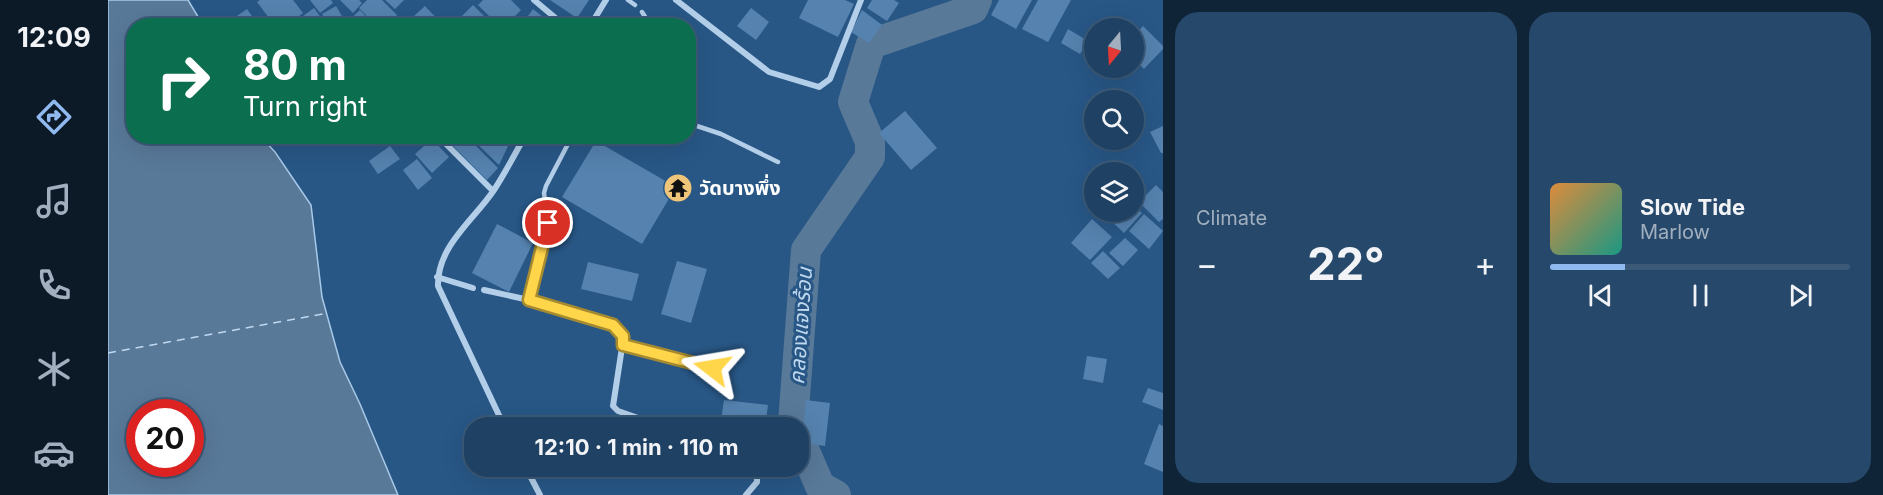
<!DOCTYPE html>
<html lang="en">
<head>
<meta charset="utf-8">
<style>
  :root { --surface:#1e4164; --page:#26486a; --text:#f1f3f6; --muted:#a1afbf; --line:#3c5a78; --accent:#90b9f0 }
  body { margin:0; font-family:Inter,"Noto Sans Thai",sans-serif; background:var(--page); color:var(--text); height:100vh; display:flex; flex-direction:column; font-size:22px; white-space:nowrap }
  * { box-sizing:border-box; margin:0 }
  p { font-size:20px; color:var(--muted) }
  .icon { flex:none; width:33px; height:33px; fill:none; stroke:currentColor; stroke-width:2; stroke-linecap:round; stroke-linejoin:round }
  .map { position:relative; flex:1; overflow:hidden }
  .sheet { display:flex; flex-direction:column; gap:12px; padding:12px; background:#102437; width:720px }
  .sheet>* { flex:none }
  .banner { position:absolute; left:18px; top:18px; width:570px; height:126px; border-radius:24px; box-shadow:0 6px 24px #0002,0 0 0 2px var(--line); background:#0b6e4f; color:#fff; overflow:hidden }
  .needle { width:39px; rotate:198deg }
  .fabs { position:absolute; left:976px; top:18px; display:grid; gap:12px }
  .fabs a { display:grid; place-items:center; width:60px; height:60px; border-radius:50%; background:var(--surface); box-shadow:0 6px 24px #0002,0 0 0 2px var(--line); font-size:30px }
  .speed { position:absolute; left:18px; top:399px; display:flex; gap:12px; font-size:30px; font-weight:700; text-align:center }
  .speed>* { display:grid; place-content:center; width:78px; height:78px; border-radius:50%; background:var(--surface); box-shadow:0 6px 24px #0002,0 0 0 2px var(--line); line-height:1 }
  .speed .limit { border:9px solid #d22; background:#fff; color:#111 }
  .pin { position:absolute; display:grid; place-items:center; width:51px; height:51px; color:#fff; margin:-26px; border:3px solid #fff; border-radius:50%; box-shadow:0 2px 6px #0007 }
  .me { position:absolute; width:66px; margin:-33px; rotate:284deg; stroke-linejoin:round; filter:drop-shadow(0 0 4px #0008) }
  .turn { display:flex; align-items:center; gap:21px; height:126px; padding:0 18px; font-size:27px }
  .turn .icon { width:78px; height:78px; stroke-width:2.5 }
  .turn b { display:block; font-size:42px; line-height:51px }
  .big { font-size:45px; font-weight:700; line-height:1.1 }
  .sheet .tile { flex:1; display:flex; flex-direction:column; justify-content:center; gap:9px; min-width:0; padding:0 21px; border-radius:24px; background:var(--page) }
  .song { display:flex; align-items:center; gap:18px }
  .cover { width:72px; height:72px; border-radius:9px; background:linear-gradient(135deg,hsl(30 70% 55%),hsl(170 70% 35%)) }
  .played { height:6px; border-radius:3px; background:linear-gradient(90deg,var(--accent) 25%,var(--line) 25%) }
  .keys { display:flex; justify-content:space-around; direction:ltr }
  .heat { display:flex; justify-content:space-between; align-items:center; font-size:33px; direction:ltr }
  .sheet .tiles { flex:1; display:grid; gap:12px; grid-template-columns:repeat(2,1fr) }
  .trip { position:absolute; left:356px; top:417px; width:345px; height:60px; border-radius:24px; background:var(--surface); box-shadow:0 6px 24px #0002,0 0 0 2px var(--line); font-weight:700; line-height:60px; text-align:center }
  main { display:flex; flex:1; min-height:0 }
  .dock { display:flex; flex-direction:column; width:108px; justify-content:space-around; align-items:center; background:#0c1a28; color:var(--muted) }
  .dock .icon { width:42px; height:42px }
  .dock .active { color:var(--accent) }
  .dock b { font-size:27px; color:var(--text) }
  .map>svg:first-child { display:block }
  .water { fill:#597999; stroke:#a8cae8; stroke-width:1.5; fill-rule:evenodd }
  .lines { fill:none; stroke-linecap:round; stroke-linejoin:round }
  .river { stroke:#597999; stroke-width:30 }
  .ferry { stroke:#bfd8ef; stroke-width:1.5; stroke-dasharray:8 6; stroke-linecap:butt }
  .building { fill:#5582af }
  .lane { stroke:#b3cee8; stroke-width:4.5 }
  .street { stroke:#b3cee8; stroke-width:6 }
  .route-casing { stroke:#a68a30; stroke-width:15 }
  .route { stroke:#ffd54a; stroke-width:10 }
  .labels { text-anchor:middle; stroke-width:6; stroke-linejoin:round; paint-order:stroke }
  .poi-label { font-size:20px; font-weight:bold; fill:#fff; stroke:#285786; text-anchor:start }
  .water-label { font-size:21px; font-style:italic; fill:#bfd8ef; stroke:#285786 }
</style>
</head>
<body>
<main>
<nav class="dock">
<b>12:09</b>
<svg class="icon active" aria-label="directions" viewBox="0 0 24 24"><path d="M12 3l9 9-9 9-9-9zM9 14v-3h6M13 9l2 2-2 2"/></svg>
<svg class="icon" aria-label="music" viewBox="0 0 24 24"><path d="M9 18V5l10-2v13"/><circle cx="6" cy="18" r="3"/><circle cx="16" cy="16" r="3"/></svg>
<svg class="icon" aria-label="phone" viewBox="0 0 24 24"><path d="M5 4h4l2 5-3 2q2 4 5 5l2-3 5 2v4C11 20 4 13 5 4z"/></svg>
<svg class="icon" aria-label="climate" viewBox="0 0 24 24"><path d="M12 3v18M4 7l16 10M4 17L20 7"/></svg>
<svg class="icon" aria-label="car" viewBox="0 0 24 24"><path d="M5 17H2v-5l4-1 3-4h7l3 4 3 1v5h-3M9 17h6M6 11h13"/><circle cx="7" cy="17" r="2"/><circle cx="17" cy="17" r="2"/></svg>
</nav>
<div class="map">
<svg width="1055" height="495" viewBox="0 0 1055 495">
  <rect width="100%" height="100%" fill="#285786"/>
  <path class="water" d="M0,0H80L95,25L26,26V136L153,137L167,152L203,205L214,297L232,362L252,404L290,495H0ZM32,412H82V464H32Z"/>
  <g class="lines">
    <path class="river" d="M687,428L685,423L698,250L762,157V142L745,102L763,44L865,9L869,0
      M690,435L712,486L728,495"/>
    <path class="ferry" d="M0,353L220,313"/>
  </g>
  <path class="building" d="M152,0H185L195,13L179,26H167L149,2Z
    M202,0H223L225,3L212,13Z
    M232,0H251L254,3L245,13Z
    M259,0H274L289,15L279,26H269L251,8Z
    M277,0H296L287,9Z
    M375,0H403L413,10L397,26H391L370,5Z
    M442,0H481L469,18Z
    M700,0H737L746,4L730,37L691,18Z
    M764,0H786L791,3L779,21L759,8Z
    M891,0H924L908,29L883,15Z
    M930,0H963L940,42L914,29Z
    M365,5L381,21L376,26H354L349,21Z
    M228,6L238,23L221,26L214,14Z
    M317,6L336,26H295Z
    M206,8L219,26H196L191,19Z
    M643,8L661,22L648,40L629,26Z
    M139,9L151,26H127L123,20Z
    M425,9L446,26H413Z
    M252,10L257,15L247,25L258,15L267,26H244L240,21Z
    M754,10L774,25L761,43L743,32Z
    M119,17L124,26H106Z
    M1035,26L1055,46V49L1036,69L1026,59V36Z
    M960,29L980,41L972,54L953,43Z
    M797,111L829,148L803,170L771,133Z
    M1055,126V153H1053L1042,132Z
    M276,136H292L282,144Z
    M342,136H358L390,168L379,180L339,140Z
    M361,136H395L402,142L391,165Z
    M324,139L341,157L324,173L307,154Z
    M488,141L568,187L534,244L454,197Z
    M282,146L292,159L270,174L261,161Z
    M309,159L324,178L310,190L295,170Z
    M1048,185L1055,192V219L1051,222L1031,202Z
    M1026,206L1034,213L1016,233L1000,218L1007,212H1026Z
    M1036,214L1055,231L1041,249L1021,231Z
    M984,219L1004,237L982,260L963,243Z
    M389,224L425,243L401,292L364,273Z
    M1017,238L1030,250L1015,266L1001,253Z
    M995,251L1012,268L1000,279L983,263Z
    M569,261L599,269L583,323L553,314Z
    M480,262L531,274L524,301L473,289Z
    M979,356L999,359L995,383L975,379Z
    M1040,388L1055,393V410L1034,402Z
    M616,400L660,405L657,428H612Z
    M698,400L722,403L717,446L694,443Z
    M1051,424L1055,426V472L1036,464Z"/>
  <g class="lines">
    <path class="lane" d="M520,0L527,5
      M534,12L543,26
      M580,104L586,124
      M580,123L613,134L670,162
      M421,300L440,223L436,193L438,186L461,142L467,136
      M515,345L604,368"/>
    <path class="street" d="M426,0L457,26
      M568,0L661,72L711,87L722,79L753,0
      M482,26L498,0
      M330,136L385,191
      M329,277L365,288
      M376,290L421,300L505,325L515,336V341L505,406L510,411L559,428
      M397,428L330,286C329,246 366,220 386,190C397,173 407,154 417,136
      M417,466L432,495
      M638,495L649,482V466"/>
  </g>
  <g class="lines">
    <g class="route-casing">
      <path id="route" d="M440,223L421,300L505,325L515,336V345L604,368"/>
    </g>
    <use href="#route" class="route"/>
  </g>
  <defs>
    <g id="temple-disc" transform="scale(1.5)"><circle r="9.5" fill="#efc679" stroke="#285786"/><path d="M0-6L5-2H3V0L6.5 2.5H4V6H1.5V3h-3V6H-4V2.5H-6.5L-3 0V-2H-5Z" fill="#111"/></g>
  </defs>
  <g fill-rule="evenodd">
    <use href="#temple-disc" x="570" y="188"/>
  </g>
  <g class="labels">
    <g class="poi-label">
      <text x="591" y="195">วัดบางพึ่ง</text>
    </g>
    <g class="water-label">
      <text transform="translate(693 326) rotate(-86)" y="7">คลองแจงร้อน</text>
    </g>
  </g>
</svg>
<div class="fabs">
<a><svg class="needle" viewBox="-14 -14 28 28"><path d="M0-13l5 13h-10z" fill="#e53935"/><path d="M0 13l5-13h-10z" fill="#a1afbf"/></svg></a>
<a><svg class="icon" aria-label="search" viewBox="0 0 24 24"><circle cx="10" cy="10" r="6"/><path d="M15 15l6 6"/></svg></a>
<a><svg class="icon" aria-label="layers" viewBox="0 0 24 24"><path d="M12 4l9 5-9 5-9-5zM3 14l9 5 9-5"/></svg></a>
</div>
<div class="speed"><div class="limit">20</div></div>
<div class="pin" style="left:440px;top:223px;background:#d93025"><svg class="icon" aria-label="arrive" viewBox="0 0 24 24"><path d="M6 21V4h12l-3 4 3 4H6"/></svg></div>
<svg class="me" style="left:604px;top:368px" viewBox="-20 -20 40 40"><path d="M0-17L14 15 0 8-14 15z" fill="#ffd54a" stroke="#fff" stroke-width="4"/></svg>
<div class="trip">12:10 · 1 min · 110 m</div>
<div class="banner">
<div class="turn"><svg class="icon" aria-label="right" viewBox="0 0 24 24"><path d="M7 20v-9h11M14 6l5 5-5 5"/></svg><div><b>80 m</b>Turn right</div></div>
</div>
</div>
<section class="sheet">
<div class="tiles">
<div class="tile"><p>Climate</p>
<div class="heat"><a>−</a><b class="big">22°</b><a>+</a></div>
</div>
<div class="tile">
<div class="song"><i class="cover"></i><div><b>Slow Tide</b><p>Marlow</p></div></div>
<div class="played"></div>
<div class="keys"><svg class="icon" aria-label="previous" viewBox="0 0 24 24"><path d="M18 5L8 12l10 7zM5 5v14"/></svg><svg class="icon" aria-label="pause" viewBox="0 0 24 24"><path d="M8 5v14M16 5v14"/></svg><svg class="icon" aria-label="next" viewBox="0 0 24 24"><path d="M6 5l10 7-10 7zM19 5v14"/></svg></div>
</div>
</div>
</section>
</main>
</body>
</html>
